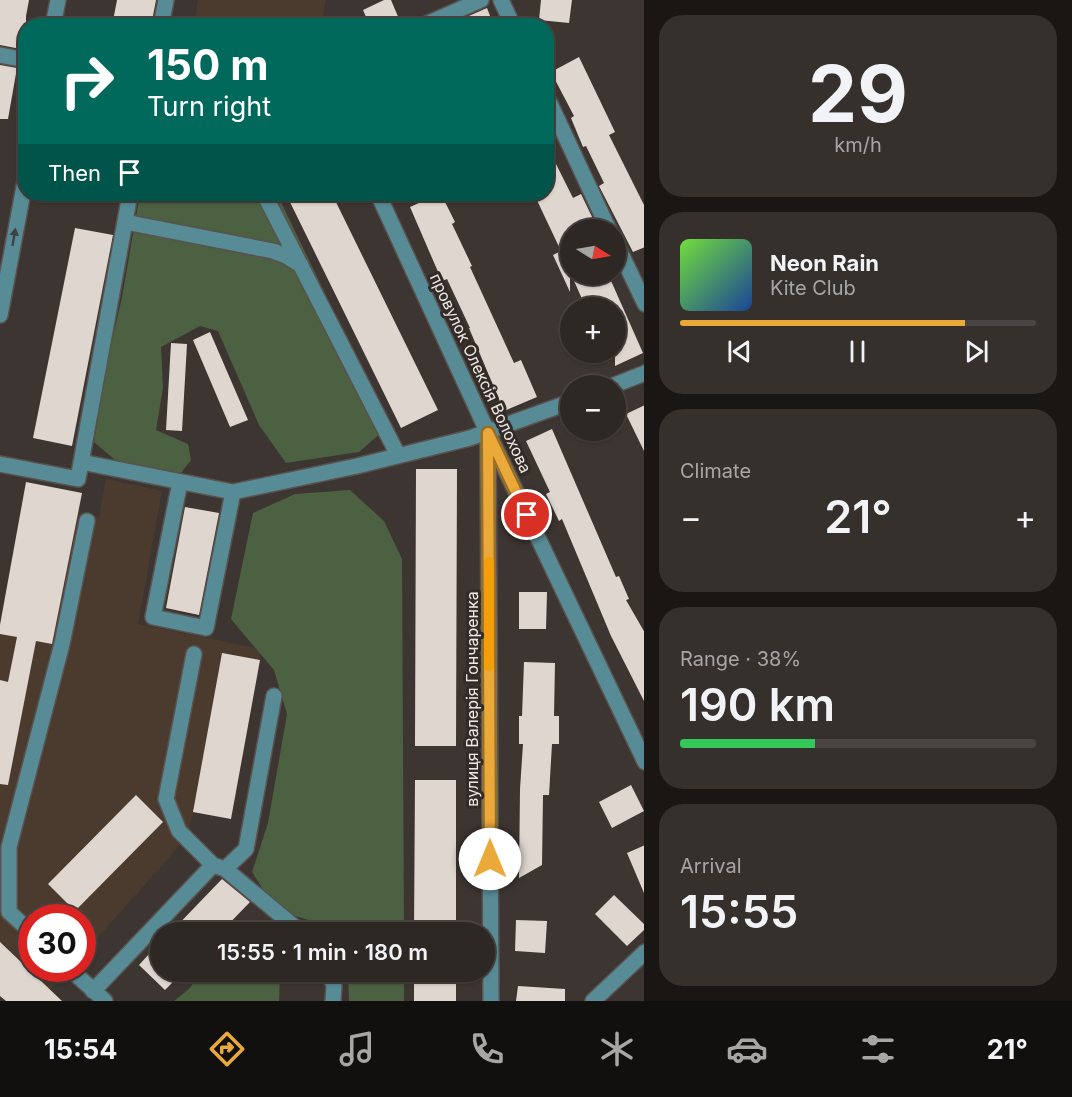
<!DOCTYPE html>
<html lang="en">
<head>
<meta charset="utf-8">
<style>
  :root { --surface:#2e2825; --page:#36302d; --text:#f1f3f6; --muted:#a7a6a7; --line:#494442; --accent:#eba93a }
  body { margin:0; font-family:Inter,sans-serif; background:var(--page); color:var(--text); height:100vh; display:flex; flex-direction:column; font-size:22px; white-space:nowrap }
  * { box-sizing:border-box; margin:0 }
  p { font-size:20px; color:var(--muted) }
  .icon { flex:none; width:33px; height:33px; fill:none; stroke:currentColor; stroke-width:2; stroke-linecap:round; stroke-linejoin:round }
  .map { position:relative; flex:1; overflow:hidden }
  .details { display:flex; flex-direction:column; gap:15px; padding:15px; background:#191614; width:428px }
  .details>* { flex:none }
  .top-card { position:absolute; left:18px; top:18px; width:536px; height:183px; border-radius:24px; box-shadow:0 2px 4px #0004,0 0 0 2px var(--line); background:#00695c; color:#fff; overflow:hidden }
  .needle { width:39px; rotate:101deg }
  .buttons { position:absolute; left:560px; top:219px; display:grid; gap:12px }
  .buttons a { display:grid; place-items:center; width:66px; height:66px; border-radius:50%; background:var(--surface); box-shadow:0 2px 4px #0004,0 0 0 2px var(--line); font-size:30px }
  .speed { position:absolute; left:18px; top:904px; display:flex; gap:12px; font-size:30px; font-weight:700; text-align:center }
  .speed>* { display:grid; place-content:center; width:78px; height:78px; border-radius:50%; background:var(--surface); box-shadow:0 2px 4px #0004,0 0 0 2px var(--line); line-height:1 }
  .speed .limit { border:9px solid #d22; background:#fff; color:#111 }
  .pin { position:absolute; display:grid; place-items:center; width:51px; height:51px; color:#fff; margin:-26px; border:3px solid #fff; border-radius:50%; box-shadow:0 2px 6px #0007 }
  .me { position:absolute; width:66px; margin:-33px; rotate:0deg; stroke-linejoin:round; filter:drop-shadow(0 0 4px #0008) }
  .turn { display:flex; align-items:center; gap:21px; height:126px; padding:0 30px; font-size:27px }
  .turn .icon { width:78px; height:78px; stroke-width:2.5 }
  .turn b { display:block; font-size:42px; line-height:51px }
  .then { display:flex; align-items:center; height:57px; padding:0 30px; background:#0003; gap:12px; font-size:22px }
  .big { font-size:45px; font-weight:600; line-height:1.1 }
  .details .card { flex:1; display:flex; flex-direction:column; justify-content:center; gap:9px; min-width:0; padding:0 21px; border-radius:24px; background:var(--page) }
  .details .dial { align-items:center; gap:0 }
  .dial b { font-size:78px; line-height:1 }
  .song { display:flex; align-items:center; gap:18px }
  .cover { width:72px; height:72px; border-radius:9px; background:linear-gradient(135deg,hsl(100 70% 55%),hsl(220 70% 35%)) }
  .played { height:6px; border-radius:3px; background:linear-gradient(90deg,var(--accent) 80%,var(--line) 80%) }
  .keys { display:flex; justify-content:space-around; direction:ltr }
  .heat { display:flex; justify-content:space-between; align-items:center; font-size:33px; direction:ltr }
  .charge { height:9px; border-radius:4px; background:linear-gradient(90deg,#34c759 38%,var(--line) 0) }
  .trip { position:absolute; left:150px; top:922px; width:345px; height:60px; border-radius:30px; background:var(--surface); box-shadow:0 2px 4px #0004,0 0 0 2px var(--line); font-weight:600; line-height:60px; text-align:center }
  .menu { display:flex; height:96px; justify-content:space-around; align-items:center; background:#12100f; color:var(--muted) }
  .menu .icon { width:42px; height:42px }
  .menu .on { color:var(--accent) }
  .menu b { font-size:27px; color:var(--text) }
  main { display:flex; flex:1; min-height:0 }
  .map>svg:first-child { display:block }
  .education { fill:#4b3b2f }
  .green { fill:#4c6142 }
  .building { fill:#e0d6d0 }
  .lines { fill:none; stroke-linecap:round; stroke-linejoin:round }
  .minor-casing { stroke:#59524e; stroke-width:18 }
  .minor { stroke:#578c96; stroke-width:15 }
  .oneway { fill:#3c4343 }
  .route-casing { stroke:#996e26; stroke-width:15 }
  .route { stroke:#eba93a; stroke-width:10 }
  .slow { stroke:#f59e0b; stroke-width:10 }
  .labels { text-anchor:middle; stroke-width:6; stroke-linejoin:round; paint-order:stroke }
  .street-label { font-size:16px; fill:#ede8e5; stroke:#332b27 }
</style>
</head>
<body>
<main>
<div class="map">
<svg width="645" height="1001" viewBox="0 0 645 1001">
  <rect width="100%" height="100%" fill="#3d3531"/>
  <path class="education" d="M198,0H326L321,25H194Z
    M106,479L162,491L138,624L261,649L231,819L193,812L188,836L83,954L82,918H32V969H69L50,990L62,1001H6L0,996V625L26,482L82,493L79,512L99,517Z"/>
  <path class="green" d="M140,194H277L389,426L359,452L286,463L259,425L218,331L200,326L161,347L163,388L156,430L188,444L191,460L181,473L159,472L115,460L94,442L106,367L122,297Z
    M350,490L384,521L402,559L404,933H325L315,922L276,910L252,872L268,823L287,714L274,670L231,619L253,513L295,494Z
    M201,972H280L279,1001H174L189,989Z
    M348,972H404V1001H349Z"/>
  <path class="building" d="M0,0H29L26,16V50L0,45Z
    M117,0H156L151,26H112Z
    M384,0H391L402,26H370L363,10Z
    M541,0H572L569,23L539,20Z
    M487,8L494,26H455L453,23Z
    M579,57L615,132L609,135L645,207V247L633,252L599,186L604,183L586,146L583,147L571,118L574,116L551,72Z
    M0,65L17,68L8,119H0Z
    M546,144L573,198L581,194L594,221L576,230H570V292L553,255L561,251L534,194H546Z
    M286,194H332L438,410L401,428Z
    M439,194H441L455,222L452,224L472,266L470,267L514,363L521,360L537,397L504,411L469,328H470L447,279L442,281L410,207Z
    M75,228L113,235L72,446L33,438Z
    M571,274H608L643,353L615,366V308H586Z
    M210,332L248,420L230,427L193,340Z
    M171,343L187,344L182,431L166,430Z
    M645,405V453L626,414Z
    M552,429L616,577L619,576L629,599L626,600L645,633V703L611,636L562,519L559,521L546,494L550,492L526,441Z
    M416,469H457L456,746H415Z
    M26,482L82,493L52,644L36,641L8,785L0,784V680L8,682L17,637L0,634V625Z
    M185,507L219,513L199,615L166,608Z
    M519,592H547L546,629H519Z
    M222,653L260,660L231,819L193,812Z
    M524,662L555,663L554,716H559V744H552L549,795H543L542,865L519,878L520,789L523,744H519V716H522Z
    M415,780H456V933H414Z
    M631,785L644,811L612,828L599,802Z
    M136,795L163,822L75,911L48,884Z
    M645,845V893H644L627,853Z
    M222,879L250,902L220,933H170Z
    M614,895L645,925V929L627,946L595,914Z
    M516,920L547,921L545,953L515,951Z
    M0,942L62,1001H6L0,996Z
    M160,942V972H183L165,990L139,965Z
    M414,972H456V1001H414Z
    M518,986L565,989V1001H516Z"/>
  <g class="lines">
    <g class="minor-casing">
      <path id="minor" d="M501,0L513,26
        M53,26L58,0
        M161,26L166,0
        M422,26L481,0
        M0,55L26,60
        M546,95L609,230
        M264,194L398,455
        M378,194L488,433L645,762
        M125,222L273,251L286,256L301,265
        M615,241L645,304
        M0,315L26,176
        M612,386L645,373
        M488,437L491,1001
        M81,462L233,492L357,466L470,438L570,402
        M0,464L78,479L130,194
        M180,482L153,617L206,628L233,492
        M213,865L225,869L246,849L274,696
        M225,869L302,933
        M32,933L9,912V847L62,644L87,521
        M70,969L105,1001
        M329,972L334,986L333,1001
        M93,991L213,865L179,831L166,799L194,654
        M593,1001L645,952"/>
    </g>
    <use href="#minor" class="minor"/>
  </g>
  <defs><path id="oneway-solid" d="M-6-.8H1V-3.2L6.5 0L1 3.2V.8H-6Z" transform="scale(1.5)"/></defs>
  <use class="oneway" href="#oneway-solid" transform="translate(14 237) rotate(-80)"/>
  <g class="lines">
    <g class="route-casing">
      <path id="route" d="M490,859L488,433L527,515"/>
    </g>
    <use href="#route" class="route"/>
    <path class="slow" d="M489,562V666"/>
  </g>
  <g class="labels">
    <g class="street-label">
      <text transform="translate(481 373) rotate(65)" y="6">провулок Олексія Волохова</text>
      <text transform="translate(472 699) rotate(-90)" y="6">вулиця Валерія Гончаренка</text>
    </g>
  </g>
</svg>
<div class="buttons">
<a><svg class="needle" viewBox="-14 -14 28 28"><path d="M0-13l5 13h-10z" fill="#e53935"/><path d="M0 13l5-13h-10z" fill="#a7a6a7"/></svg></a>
<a>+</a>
<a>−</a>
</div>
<div class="speed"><div class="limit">30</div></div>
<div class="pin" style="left:527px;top:515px;background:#d93025"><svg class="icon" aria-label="arrive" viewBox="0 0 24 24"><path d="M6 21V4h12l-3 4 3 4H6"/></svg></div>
<svg class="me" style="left:490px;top:859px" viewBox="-20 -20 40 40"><circle r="19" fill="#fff"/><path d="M0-13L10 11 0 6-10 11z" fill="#eba93a"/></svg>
<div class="trip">15:55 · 1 min · 180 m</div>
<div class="top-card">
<div class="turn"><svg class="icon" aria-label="right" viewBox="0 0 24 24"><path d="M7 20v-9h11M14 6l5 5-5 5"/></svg><div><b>150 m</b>Turn right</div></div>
<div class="then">Then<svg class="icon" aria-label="arrive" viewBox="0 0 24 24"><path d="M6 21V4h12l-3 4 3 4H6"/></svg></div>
</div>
</div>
<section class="details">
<div class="card dial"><b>29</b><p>km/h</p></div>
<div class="card">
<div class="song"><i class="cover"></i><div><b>Neon Rain</b><p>Kite Club</p></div></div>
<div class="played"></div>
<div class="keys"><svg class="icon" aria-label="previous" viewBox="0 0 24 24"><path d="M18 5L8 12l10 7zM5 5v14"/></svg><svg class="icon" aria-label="pause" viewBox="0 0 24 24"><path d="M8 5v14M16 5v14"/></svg><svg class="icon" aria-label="next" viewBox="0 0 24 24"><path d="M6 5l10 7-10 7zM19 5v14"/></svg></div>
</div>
<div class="card"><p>Climate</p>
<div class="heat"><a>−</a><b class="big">21°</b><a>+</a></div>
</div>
<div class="card"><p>Range · 38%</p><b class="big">190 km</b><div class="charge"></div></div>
<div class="card"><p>Arrival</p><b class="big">15:55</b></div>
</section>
</main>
<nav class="menu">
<b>15:54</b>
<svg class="icon on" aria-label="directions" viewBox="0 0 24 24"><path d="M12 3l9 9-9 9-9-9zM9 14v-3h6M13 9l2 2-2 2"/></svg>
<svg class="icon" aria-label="music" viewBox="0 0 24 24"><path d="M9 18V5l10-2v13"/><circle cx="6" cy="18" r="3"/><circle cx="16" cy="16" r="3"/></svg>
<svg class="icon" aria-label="phone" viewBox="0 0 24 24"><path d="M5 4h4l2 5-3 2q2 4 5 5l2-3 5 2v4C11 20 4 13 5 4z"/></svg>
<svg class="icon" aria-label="climate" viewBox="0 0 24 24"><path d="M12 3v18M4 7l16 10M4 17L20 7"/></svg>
<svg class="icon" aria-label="car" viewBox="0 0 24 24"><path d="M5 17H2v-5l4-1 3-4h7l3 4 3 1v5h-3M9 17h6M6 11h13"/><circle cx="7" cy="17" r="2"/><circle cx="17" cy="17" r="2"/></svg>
<svg class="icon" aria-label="filters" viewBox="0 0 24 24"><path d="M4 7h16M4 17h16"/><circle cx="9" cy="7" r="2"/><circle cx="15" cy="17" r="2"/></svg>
<b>21°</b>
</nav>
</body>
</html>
